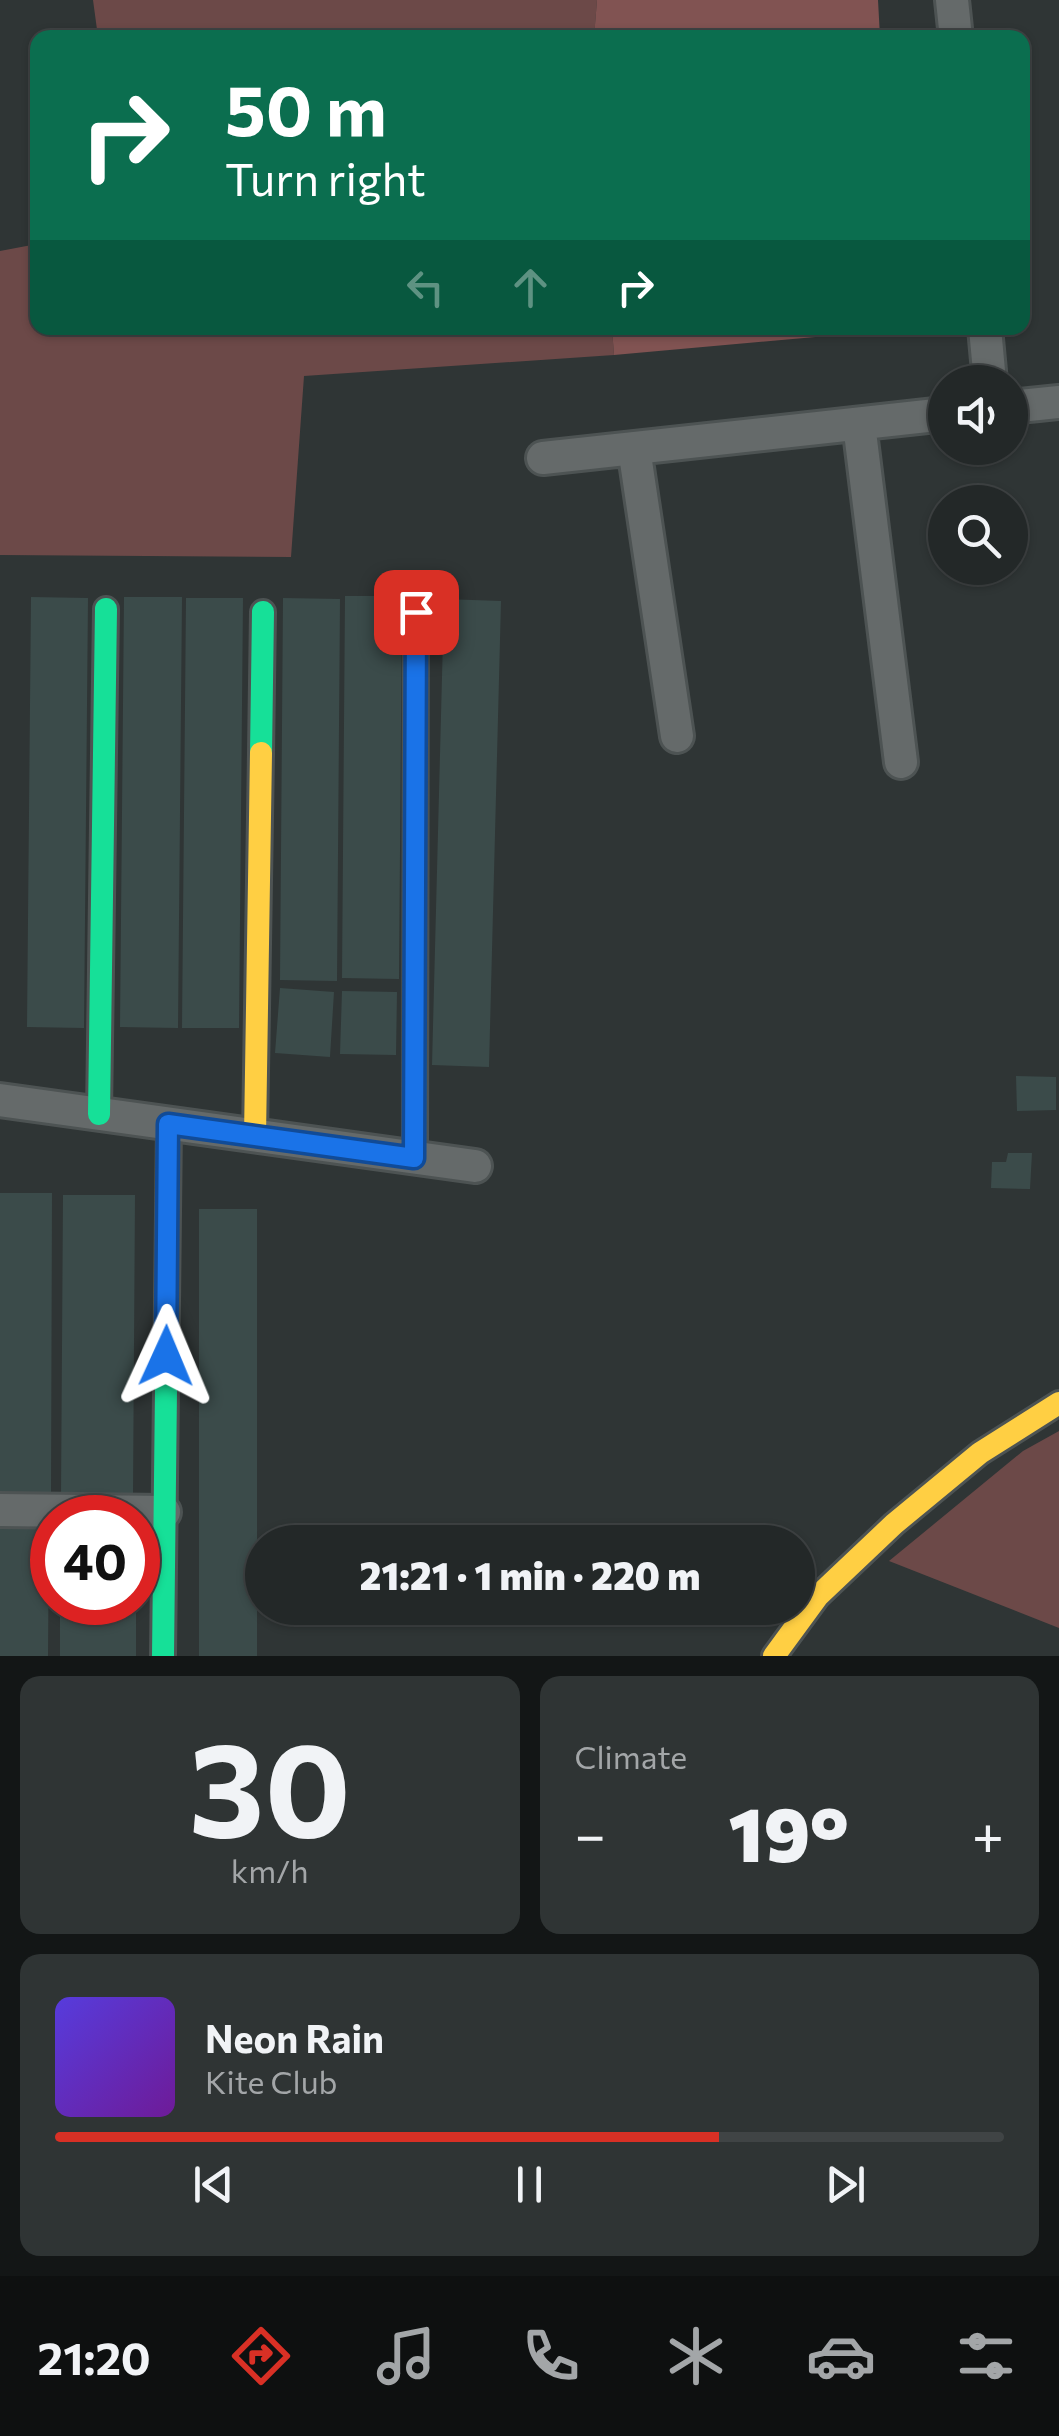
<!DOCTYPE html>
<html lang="en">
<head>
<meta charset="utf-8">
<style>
  :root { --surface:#232828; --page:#2f3434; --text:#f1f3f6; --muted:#a3a6a8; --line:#404445; --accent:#d93025 }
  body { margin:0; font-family:Commissioner,sans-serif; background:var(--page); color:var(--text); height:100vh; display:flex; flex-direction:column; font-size:38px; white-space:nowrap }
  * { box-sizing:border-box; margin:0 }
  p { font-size:32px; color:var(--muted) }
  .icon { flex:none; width:55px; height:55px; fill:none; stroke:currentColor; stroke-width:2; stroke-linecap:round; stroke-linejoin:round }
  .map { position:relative; height:1656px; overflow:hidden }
  .panel { display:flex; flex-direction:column; gap:20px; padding:20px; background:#131616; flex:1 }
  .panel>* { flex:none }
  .banner { position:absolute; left:30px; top:30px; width:1000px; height:305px; border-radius:20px; box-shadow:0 2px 8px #0004,0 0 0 2px var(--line); background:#0b6e4f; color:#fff; overflow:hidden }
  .buttons { position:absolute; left:928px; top:365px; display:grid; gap:20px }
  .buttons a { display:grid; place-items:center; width:100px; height:100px; border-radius:50%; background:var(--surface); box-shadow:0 2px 8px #0004,0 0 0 2px var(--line); font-size:50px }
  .speed { position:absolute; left:30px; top:1495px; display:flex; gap:20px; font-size:50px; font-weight:700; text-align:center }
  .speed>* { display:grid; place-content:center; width:130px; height:130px; border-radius:50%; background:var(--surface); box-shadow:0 2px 8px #0004,0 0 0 2px var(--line); line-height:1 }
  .speed .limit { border:15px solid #d22; background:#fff; color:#111 }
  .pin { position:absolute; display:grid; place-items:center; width:85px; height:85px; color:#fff; margin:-42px; border-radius:20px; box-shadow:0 5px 15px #0006 }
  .me { position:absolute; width:110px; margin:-55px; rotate:1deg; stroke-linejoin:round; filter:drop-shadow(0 0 8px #0008) }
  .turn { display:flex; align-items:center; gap:35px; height:210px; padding:0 30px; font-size:45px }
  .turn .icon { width:130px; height:130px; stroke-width:2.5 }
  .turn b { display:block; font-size:70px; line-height:85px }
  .lanes { display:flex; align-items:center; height:95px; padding:0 30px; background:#0003; justify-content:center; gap:50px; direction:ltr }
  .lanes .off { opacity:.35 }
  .big { font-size:75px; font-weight:800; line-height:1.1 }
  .panel .card { flex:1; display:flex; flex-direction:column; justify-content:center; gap:15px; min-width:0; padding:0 35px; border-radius:20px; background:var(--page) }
  .panel .dial { align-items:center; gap:0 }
  .dial b { font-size:130px; line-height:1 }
  .song { display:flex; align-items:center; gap:30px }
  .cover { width:120px; height:120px; border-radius:15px; background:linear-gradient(135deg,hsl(250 70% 55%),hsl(280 70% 35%)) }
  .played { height:10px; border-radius:5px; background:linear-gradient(90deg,var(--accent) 70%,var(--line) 70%) }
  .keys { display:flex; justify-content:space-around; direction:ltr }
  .heat { display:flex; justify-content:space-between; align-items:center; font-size:55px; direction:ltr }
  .panel .tiles { flex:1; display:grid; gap:20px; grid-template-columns:1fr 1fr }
  .card:last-child { grid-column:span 2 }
  .trip { position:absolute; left:245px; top:1525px; width:570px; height:100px; border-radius:50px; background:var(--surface); box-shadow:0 2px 8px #0004,0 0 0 2px var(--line); font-weight:800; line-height:100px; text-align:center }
  .tabs { display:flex; height:160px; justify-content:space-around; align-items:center; background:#0e1010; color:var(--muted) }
  .tabs .icon { width:70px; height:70px }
  .tabs .current { color:var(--accent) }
  .tabs b { font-size:45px; color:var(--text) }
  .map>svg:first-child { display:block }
  .green { fill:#6c4948 }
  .forest { fill:#815352 }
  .building { fill:#3b4b4a }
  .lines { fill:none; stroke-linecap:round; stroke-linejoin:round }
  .street-casing { stroke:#4d5353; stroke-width:38 }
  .fast-casing { stroke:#4d5353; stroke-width:28 }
  .slow-casing { stroke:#4d5353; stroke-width:28 }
  .street { stroke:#656a6a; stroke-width:32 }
  .fast { stroke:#16e098; stroke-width:22 }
  .slow { stroke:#ffcf43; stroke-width:22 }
  .route-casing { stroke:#114b97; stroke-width:25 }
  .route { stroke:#1a73e8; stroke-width:18 }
</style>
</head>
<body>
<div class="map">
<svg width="1059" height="1656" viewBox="0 0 1059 1656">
  <rect width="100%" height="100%" fill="#2f3535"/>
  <path class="green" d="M93,0H597L594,38L98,37Z
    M37,244L38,328H612L614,355L304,376L291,557L0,555V251Z
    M1059,1431V1628L889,1561L1023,1451Z"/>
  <path class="forest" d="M597,0H878L880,37H594Z
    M612,328H894V330L614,355Z"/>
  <path class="building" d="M345,596H402L399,979L342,978Z
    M31,597L88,598L84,1028L27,1027Z
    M124,597H182L178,1028L120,1027Z
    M186,598H243L239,1028H182Z
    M283,598L340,599L337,981L280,980Z
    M444,599L501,601L489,1067L432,1065Z
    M280,988L334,992L330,1057L275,1053Z
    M342,991L397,992L396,1055L340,1054Z
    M1016,1076L1056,1077V1110L1017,1111Z
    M1008,1153H1032L1030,1189L991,1188L992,1162H1006Z
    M0,1193H52L51,1496H0Z
    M63,1195H135L133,1495H61Z
    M199,1209H257V1656H199Z
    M0,1524H49L48,1656H0Z
    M60,1602H136V1656H60Z"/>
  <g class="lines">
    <g class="street-casing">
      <path id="street" d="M952,0L956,38
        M985,328L990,382
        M1010,407L1059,402
        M859,424L901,762
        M634,448L677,736
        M543,458L945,414
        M0,1100L475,1166
        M0,1510L164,1512"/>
    </g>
    <g class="fast-casing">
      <path id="fast" d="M261,753L263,612
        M99,1114L106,609
        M415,1158L416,611
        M163,1656L169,1124"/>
    </g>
    <g class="slow-casing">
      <path id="slow" d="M255,1136L261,753
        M774,1656L818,1596L894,1524L980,1453L1059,1403"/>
    </g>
    <use href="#street" class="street"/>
    <use href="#fast" class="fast"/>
    <use href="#slow" class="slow"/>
  </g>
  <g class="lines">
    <g class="route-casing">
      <path id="route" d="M166,1356L168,1124L414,1158L416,612"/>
    </g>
    <use href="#route" class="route"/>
  </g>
</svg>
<div class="buttons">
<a><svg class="icon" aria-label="sound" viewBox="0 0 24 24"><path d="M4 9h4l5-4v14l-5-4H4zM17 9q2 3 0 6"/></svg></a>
<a><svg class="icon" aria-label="search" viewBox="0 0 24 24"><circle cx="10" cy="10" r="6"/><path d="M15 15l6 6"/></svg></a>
</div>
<div class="speed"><div class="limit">40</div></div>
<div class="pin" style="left:416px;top:612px;background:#d93025"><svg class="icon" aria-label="arrive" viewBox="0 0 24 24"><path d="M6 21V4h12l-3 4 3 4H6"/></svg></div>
<svg class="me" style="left:166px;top:1356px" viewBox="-20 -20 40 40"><path d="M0-17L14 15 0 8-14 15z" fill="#1a73e8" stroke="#fff" stroke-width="4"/></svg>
<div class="trip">21:21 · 1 min · 220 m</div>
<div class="banner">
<div class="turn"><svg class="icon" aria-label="right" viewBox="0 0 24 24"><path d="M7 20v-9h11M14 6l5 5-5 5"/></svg><div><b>50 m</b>Turn right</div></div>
<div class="lanes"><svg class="icon off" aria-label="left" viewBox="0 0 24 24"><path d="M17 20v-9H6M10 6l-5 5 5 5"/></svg><svg class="icon off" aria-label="ahead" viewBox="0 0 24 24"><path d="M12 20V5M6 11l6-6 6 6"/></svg><svg class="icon" aria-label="right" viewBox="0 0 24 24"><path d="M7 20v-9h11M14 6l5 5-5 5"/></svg></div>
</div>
</div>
<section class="panel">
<div class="tiles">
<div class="card dial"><b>30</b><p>km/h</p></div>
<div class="card"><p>Climate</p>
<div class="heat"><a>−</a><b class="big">19°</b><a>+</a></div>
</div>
<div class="card">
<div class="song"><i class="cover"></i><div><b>Neon Rain</b><p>Kite Club</p></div></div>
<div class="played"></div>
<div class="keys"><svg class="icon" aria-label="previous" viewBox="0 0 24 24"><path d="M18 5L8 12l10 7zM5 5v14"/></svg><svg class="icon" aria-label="pause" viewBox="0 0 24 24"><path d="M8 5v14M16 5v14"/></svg><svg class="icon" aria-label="next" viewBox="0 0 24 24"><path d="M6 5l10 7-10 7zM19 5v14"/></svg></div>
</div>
</div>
</section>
<nav class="tabs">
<b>21:20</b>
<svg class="icon current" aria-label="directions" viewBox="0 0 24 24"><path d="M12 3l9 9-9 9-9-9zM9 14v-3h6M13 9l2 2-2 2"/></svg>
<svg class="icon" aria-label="music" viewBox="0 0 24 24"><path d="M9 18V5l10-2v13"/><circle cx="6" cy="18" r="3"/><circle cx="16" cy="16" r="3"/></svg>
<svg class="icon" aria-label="phone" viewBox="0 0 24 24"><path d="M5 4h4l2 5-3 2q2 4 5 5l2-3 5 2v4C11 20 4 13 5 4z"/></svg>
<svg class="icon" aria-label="climate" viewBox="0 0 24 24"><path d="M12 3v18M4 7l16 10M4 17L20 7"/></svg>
<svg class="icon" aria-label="car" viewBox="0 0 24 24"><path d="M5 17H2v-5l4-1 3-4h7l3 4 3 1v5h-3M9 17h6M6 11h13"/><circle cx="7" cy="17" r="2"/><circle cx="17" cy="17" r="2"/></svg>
<svg class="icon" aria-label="filters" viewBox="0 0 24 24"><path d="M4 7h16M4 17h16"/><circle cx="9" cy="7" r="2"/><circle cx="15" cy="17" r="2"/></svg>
</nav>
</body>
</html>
